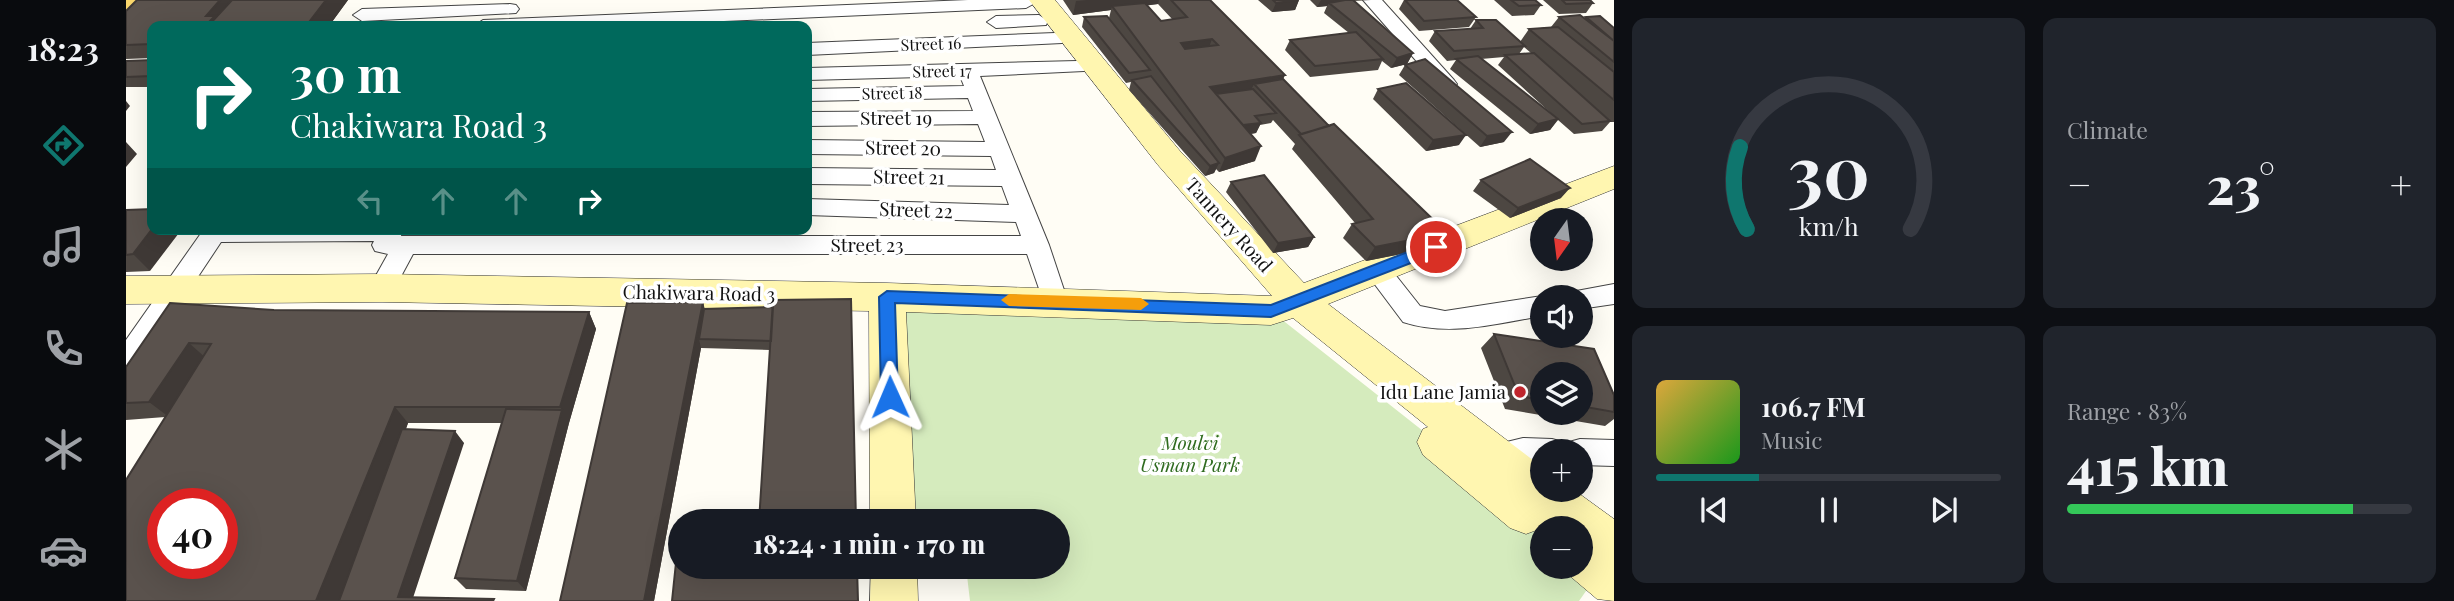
<!DOCTYPE html>
<html lang="en">
<head>
<meta charset="utf-8">
<style>
  :root { --surface:#171b24; --page:#20242c; --text:#f1f3f6; --muted:#9ea1a6; --line:#363941; --accent:#0f766e }
  body { margin:0; font-family:"Playfair Display",serif; background:var(--page); color:var(--text); height:100vh; display:flex; flex-direction:column; font-size:26px; white-space:nowrap }
  * { box-sizing:border-box; margin:0 }
  p { font-size:23px; color:var(--muted) }
  .icon { flex:none; width:38px; height:38px; fill:none; stroke:currentColor; stroke-width:2; stroke-linecap:round; stroke-linejoin:round }
  .map { position:relative; flex:1; overflow:hidden }
  .sheet { display:flex; flex-direction:column; gap:18px; padding:18px; background:#0d0f14; width:840px }
  .sheet>* { flex:none }
  .hud { position:absolute; left:21px; top:21px; width:665px; height:214px; border-radius:14px; box-shadow:0 7px 28px #0002; background:#00695c; color:#fff; overflow:hidden }
  .needle { width:46px; rotate:194deg }
  .fabs { position:absolute; left:1404px; top:208px; display:grid; gap:14px }
  .fabs a { display:grid; place-items:center; width:63px; height:63px; border-radius:50%; background:var(--surface); box-shadow:0 7px 28px #0002; font-size:35px }
  .speed { position:absolute; left:21px; top:488px; display:flex; gap:14px; font-size:35px; font-weight:700; text-align:center }
  .speed>* { display:grid; place-content:center; width:91px; height:91px; border-radius:50%; background:var(--surface); box-shadow:0 7px 28px #0002; line-height:1 }
  .speed .limit { border:10px solid #d22; background:#fff; color:#111 }
  .pin { position:absolute; display:grid; place-items:center; width:60px; height:60px; color:#fff; margin:-30px; border:4px solid #fff; border-radius:50%; box-shadow:0 2px 7px #0007 }
  .me { position:absolute; width:77px; margin:-38px; rotate:359deg; stroke-linejoin:round; filter:drop-shadow(0 0 5px #0008) }
  .turn { display:flex; align-items:center; gap:24px; height:147px; padding:0 28px; font-size:32px }
  .turn .icon { width:91px; height:91px; stroke-width:2.5 }
  .turn b { display:block; font-size:49px; line-height:60px }
  .lanes { display:flex; align-items:center; height:66px; padding:0 28px; background:#0003; justify-content:center; gap:35px; direction:ltr }
  .lanes .off { opacity:.35 }
  .big { font-size:52px; font-weight:800; line-height:1.1 }
  .sheet .tile { flex:1; display:flex; flex-direction:column; justify-content:center; gap:10px; min-width:0; padding:0 24px; border-radius:14px; background:var(--page) }
  .sheet .dial { align-items:center; gap:0 }
  .dial svg { height:182px; overflow:visible; fill:none; stroke:var(--line); stroke-width:7; stroke-linecap:round; text-anchor:middle }
  .dial text { fill:var(--text); stroke:none }
  .song { display:flex; align-items:center; gap:21px }
  .cover { width:84px; height:84px; border-radius:10px; background:linear-gradient(135deg,hsl(40 70% 55%),hsl(120 70% 35%)) }
  .played { height:7px; border-radius:4px; background:linear-gradient(90deg,var(--accent) 30%,var(--line) 30%) }
  .keys { display:flex; justify-content:space-around; direction:ltr }
  .heat { display:flex; justify-content:space-between; align-items:center; font-size:38px; direction:ltr }
  .charge { height:10px; border-radius:5px; background:linear-gradient(90deg,#34c759 83%,var(--line) 0) }
  .sheet .tiles { flex:1; display:grid; gap:18px; grid-template-columns:repeat(2,1fr) }
  .trip { position:absolute; left:542px; top:509px; width:402px; height:70px; border-radius:35px; background:var(--surface); box-shadow:0 7px 28px #0002; font-weight:800; line-height:70px; text-align:center }
  main { display:flex; flex:1; min-height:0 }
  .menu { display:flex; flex-direction:column; width:126px; justify-content:space-around; align-items:center; background:#090b0e; color:var(--muted) }
  .menu .icon { width:49px; height:49px }
  .menu .on { color:var(--accent) }
  .menu b { font-size:32px; color:var(--text) }
  .map>svg:first-child { display:block }
  .green { fill:#d5ebbd }
  .lines { fill:none; stroke-linecap:round; stroke-linejoin:round }
  .street-casing { stroke:#444; stroke-width:2 }
  .secondary-casing { stroke:#333; stroke-width:1 }
  .primary-casing { stroke:#222; stroke-width:2 }
  .street { fill:#fff; fill-rule:evenodd }
  .secondary { fill:#fff6b0; fill-rule:evenodd }
  .primary { fill:#f9d66b; fill-rule:evenodd }
  .wall { fill:#4d4742; fill-rule:evenodd }
  .shaded-wall { fill:#3f3936 }
  .building { fill:#5a524d; stroke:#3f3936; stroke-width:2; fill-rule:evenodd }
  .route { fill:#1a73e8; stroke:#114b97; stroke-width:2 }
  .slow { fill:#f59e0b }
  .poi-dot { fill:#c4262e; stroke:#fff; stroke-width:2.5 }
  .labels { text-anchor:middle; stroke-width:7; stroke-linejoin:round; paint-order:stroke }
  .far-street-label { font-size:16px; fill:#111; stroke:#fff }
  .street-label { font-size:19px; fill:#111; stroke:#fff }
  .poi-label { font-size:19px; fill:#111; stroke:#fff; text-anchor:end }
  .park-label { font-size:19px; font-style:italic; fill:#2f6b1f; stroke:#fff }
</style>
</head>
<body>
<main>
<nav class="menu">
<b>18:23</b>
<svg class="icon on" aria-label="directions" viewBox="0 0 24 24"><path d="M12 3l9 9-9 9-9-9zM9 14v-3h6M13 9l2 2-2 2"/></svg>
<svg class="icon" aria-label="music" viewBox="0 0 24 24"><path d="M9 18V5l10-2v13"/><circle cx="6" cy="18" r="3"/><circle cx="16" cy="16" r="3"/></svg>
<svg class="icon" aria-label="phone" viewBox="0 0 24 24"><path d="M5 4h4l2 5-3 2q2 4 5 5l2-3 5 2v4C11 20 4 13 5 4z"/></svg>
<svg class="icon" aria-label="climate" viewBox="0 0 24 24"><path d="M12 3v18M4 7l16 10M4 17L20 7"/></svg>
<svg class="icon" aria-label="car" viewBox="0 0 24 24"><path d="M5 17H2v-5l4-1 3-4h7l3 4 3 1v5h-3M9 17h6M6 11h13"/><circle cx="7" cy="17" r="2"/><circle cx="17" cy="17" r="2"/></svg>
</nav>
<div class="map">
<svg width="1488" height="601" viewBox="0 0 1488 601">
  <rect width="100%" height="100%" fill="#fffdf5"/>
  <path class="green" d="M761,297L1145,311L1420,528H1416V567H1454L1474,571L1453,601H844L840,567H933V522L767,521Z"/>
  <g class="lines">
    <g class="street-casing">
      <path id="street" d="M842,0H907L909,3L900,8L483,26H348L357,20Z
        M1237,0H1256L1328,80L1331,84L1328,88H1314Z
        M384,4L390,5L393,9L390,13L236,21L227,15L236,9Z
        M913,15L922,21L920,25L870,28L861,22L870,16Z
        M929,33L939,39L936,43L681,55V43Z
        M951,61L958,63L961,67L958,71L854,76L923,245L942,302L938,309L929,312L920,309L901,254H287L265,295L256,298L247,295L243,288L262,254L249,251L246,245L248,241L95,242L10,370L0,373V340L78,229H276L275,236H895L890,222L681,215V199L883,205L876,186L681,184V168L870,170L865,156L681,154V140L859,142L852,124L681,126V112L847,111L842,98L681,101V89L838,86L834,76L681,80V68Z
        M1251,261L1260,263L1294,306L1319,311L1416,296L1421,298H1416V316C1368,324 1324,337 1277,322L1238,270L1242,263Z
        M1488,284V304L1454,309V298H1442L1445,292Z
        M1397,438L1426,439L1437,442L1440,449L1443,442L1454,439L1488,440V466L1454,465V452H1416V465C1397,464 1377,473 1360,467L1356,457L1360,447Z"/>
    </g>
    <g class="secondary-casing">
      <path id="secondary" d="M903,0H929L1054,151L1178,283L1488,166V189L1202,304L1416,467V490H1448L1488,519V601L1471,599L1438,571L1436,567H1454V528H1428L1419,521L1416,528L1400,534L1384,528L1297,455L1291,442L1297,429L1302,427L1167,318L1145,325L780,312L790,522H744L743,311L256,302L0,304V276L256,274L761,283L1146,296L1032,165Z
        M745,567H791L792,601H744Z"/>
    </g>
    <g class="primary-casing">
      <path id="primary" d="M0,0H17L9,10L0,12Z"/>
    </g>
    <use href="#street" class="street"/>
    <use href="#secondary" class="secondary"/>
    <use href="#primary" class="primary"/>
  </g>
  <path class="wall" d="M222,0L203,26H26V58L0,59V11Z
    M937,0H1084L1157,79L1203,126L1321,233L1310,247L1240,261L1217,238L1226,224L1229,223L1166,149L1169,144L1147,120L1145,123L1134,125L1130,133L1124,134L1129,161L1093,172L1090,169L1088,173L1079,176L1003,90L1005,82L1000,83L956,27L958,17L983,18L985,10L947,15ZM1032,4L1046,19L1035,21L1021,5Z
    M1132,0H1173L1169,10L1146,12Z
    M1184,0H1245L1228,1L1287,53L1281,64L1265,68L1256,61L1252,70L1184,77L1159,50L1164,40L1223,33L1198,13L1201,6L1191,7Z
    M1278,0L1350,17L1343,27L1293,31L1273,9Z
    M1368,0H1409L1415,5L1408,15L1386,16Z
    M1417,0H1464L1467,3L1460,13L1433,14Z
    M1433,17L1458,19L1460,17L1488,28V122H1484L1476,131L1448,134L1432,120L1424,130L1404,134L1324,69L1330,60L1321,61L1303,41L1309,31L1344,29L1350,20L1394,42L1403,29L1425,27ZM1398,47L1405,53L1393,54ZM1378,57L1372,65L1427,115L1355,59Z
    M26,60V87H0V61Z
    M1279,65L1378,142L1354,147L1273,75Z
    M1252,89L1333,145L1300,151L1247,99Z
    M1355,180L1435,198L1384,218L1347,191Z
    M1105,182L1188,237L1182,247L1147,253L1100,192Z
    M0,210L24,271L0,272Z
    M577,302L578,309L647,307L644,350L575,348L528,601H434Z
    M148,310L463,312L470,329L443,423L400,591L340,589L329,578L376,423H282L280,429L338,443L213,601L39,417L0,420V367Z
    M1368,334L1468,349L1488,395V419L1479,426L1379,409L1355,348ZM1416,374H1454V413H1416Z"/>
  <path class="shaded-wall" d="M94,0H115L96,26H79L80,16Z
    M200,0H222L203,26H180Z
    M961,0H1033L1032,4L988,10L986,6L985,10L947,15L950,1Z
    M1173,0L1169,10L1146,12L1150,3Z
    M1195,0H1215L1213,4L1203,3L1201,6L1191,7Z
    M1086,39L1081,53L1050,57L1055,43Z
    M1287,53L1281,64L1265,68L1271,58Z
    M1159,75L1153,89L1128,84L1123,94H1088L1084,87Z
    M0,101L4,106L0,111Z
    M1432,119L1424,130L1404,134L1412,124Z
    M1135,123L1130,133L1110,136L1114,126Z
    M1386,132L1378,142L1354,147L1361,136Z
    M1340,135L1333,145L1300,151L1307,140Z
    M0,142L11,154L0,167Z
    M1135,146L1129,161L1093,172L1099,158Z
    M1093,163L1088,173L1079,176L1084,166Z
    M1444,188L1435,198L1384,218L1392,208Z
    M26,229H56L24,271L7,254Z
    M1321,233L1310,247L1240,261L1249,247Z
    M1188,237L1182,247L1147,253L1152,243Z
    M577,302L581,318L573,339L575,348L528,601H518Z
    M463,312L470,329L443,423L400,591L391,581L436,410L434,407Z
    M63,343L81,359L43,417L23,402Z
    M269,407L282,423L213,601H190Z
    M329,431L338,443L286,601L272,597Z"/>
  <path class="building" d="M11,0H94L80,16H89L79,26H26V44L0,45V11Z
    M106,0H200L180,26H82Z
    M1045,0H1084L1159,75L1084,87L1135,146L1099,158L986,6L1019,3L1035,21L1061,17ZM1086,39L1092,45L1059,49L1055,43Z
    M1147,0H1172L1150,3Z
    M1219,0H1227L1287,53L1271,58L1203,3Z
    M1279,0H1331L1350,17L1298,21Z
    M1385,0H1409L1415,5L1393,6Z
    M1436,0H1464L1467,3L1440,4Z
    M1454,15L1488,41V62L1433,17Z
    M981,16L1024,70L1003,73L958,17Z
    M1474,16L1488,28V41L1460,17Z
    M1350,20H1370L1399,46L1328,51L1309,31L1357,28Z
    M1432,27L1488,72V100L1403,29Z
    M1230,32L1257,59L1189,66L1164,40Z
    M1408,53L1484,121L1456,124L1379,55Z
    M1352,56L1432,119L1412,124L1330,59Z
    M1299,59L1386,132L1361,136L1279,65Z
    M26,60V76L0,77V61Z
    M1025,76L1093,163L1084,166L1006,80Z
    M1157,79L1203,126L1175,134L1128,84Z
    M1280,83L1340,135L1307,140L1252,89Z
    M1127,89L1150,113L1129,116L1135,123L1117,125L1090,94Z
    M1208,124L1321,233L1249,247L1226,224L1247,219L1173,135Z
    M1404,159L1444,188L1392,208L1355,180Z
    M1138,175L1188,237L1152,243L1105,182Z
    M26,209V229L7,254L0,255V210Z
    M725,299L730,522H633L647,300Z
    M577,302L518,601H434L501,303Z
    M44,303L148,310L463,312L434,407H269L190,601H0V480L85,344L63,343L23,402L0,403V367ZM37,504H96V564H37Z
    M647,307L645,341L573,339L578,309Z
    M1368,334L1468,349L1488,395V412L1454,406V374H1416V400L1393,396Z
    M380,409L436,410L391,581L329,578Z
    M276,429L329,431L272,597L368,599L367,601H213Z
    M551,553H555V567H731L732,601H546Z"/>
  <path class="route" d="M1310,241L1316,243L1318,247L1316,251L1145,317L769,303L772,397L770,402L764,404L757,402L755,397L753,297L761,291L1145,305Z"/>
  <path class="slow" d="M883,294L1015,298L1023,304L1015,310L883,306L875,300Z"/>
  <circle class="poi-dot" cx="1394" cy="392" r="7"/>
  <g class="labels">
    <g class="far-street-label">
      <text transform="translate(805 44) rotate(-2)" y="6">Street 16</text>
      <text transform="translate(816 71) rotate(-1)" y="6">Street 17</text>
      <text transform="translate(766 93) rotate(-1)" y="6">Street 18</text>
    </g>
    <g class="street-label">
      <text x="770" y="125">Street 19</text>
      <text transform="translate(777 148) rotate(1)" y="7">Street 20</text>
      <text transform="translate(783 177) rotate(1)" y="7">Street 21</text>
      <text transform="translate(790 210) rotate(2)" y="7">Street 22</text>
      <text transform="translate(1103 225) rotate(48)" y="7">Tannery Road</text>
      <text x="741" y="252">Street 23</text>
      <text transform="translate(573 293) rotate(1)" y="7">Chakiwara Road 3</text>
    </g>
    <g class="poi-label">
      <text x="1380" y="399">Idu Lane Jamia</text>
    </g>
    <g class="park-label">
      <text x="1064" y="450">Moulvi<tspan x="1064" dy="22">Usman Park</tspan></text>
    </g>
  </g>
</svg>
<div class="fabs">
<a><svg class="needle" viewBox="-14 -14 28 28"><path d="M0-13l5 13h-10z" fill="#e53935"/><path d="M0 13l5-13h-10z" fill="#9ea1a6"/></svg></a>
<a><svg class="icon" aria-label="sound" viewBox="0 0 24 24"><path d="M4 9h4l5-4v14l-5-4H4zM17 9q2 3 0 6"/></svg></a>
<a><svg class="icon" aria-label="layers" viewBox="0 0 24 24"><path d="M12 4l9 5-9 5-9-5zM3 14l9 5 9-5"/></svg></a>
<a>+</a>
<a>−</a>
</div>
<div class="speed"><div class="limit">40</div></div>
<div class="pin" style="left:1310px;top:247px;background:#d93025"><svg class="icon" aria-label="arrive" viewBox="0 0 24 24"><path d="M6 21V4h12l-3 4 3 4H6"/></svg></div>
<svg class="me" style="left:764px;top:397px" viewBox="-20 -20 40 40"><path d="M0-17L14 15 0 8-14 15z" fill="#1a73e8" stroke="#fff" stroke-width="4"/></svg>
<div class="trip">18:24 · 1 min · 170 m</div>
<div class="hud">
<div class="turn"><svg class="icon" aria-label="right" viewBox="0 0 24 24"><path d="M7 20v-9h11M14 6l5 5-5 5"/></svg><div><b>30 m</b>Chakiwara Road 3</div></div>
<div class="lanes"><svg class="icon off" aria-label="left" viewBox="0 0 24 24"><path d="M17 20v-9H6M10 6l-5 5 5 5"/></svg><svg class="icon off" aria-label="ahead" viewBox="0 0 24 24"><path d="M12 20V5M6 11l6-6 6 6"/></svg><svg class="icon off" aria-label="ahead" viewBox="0 0 24 24"><path d="M12 20V5M6 11l6-6 6 6"/></svg><svg class="icon" aria-label="right" viewBox="0 0 24 24"><path d="M7 20v-9h11M14 6l5 5-5 5"/></svg></div>
</div>
</div>
<section class="sheet">
<div class="tiles">
<div class="tile dial"><svg viewBox="0 0 100 80">
<path d="M14 69A42 42 0 1 1 86 69"/>
<path d="M14 69A42 42 0 0 1 11 33" stroke="#0f766e"/>
<text x="50" y="56" font-size="32" font-weight="700">30</text>
<text x="50" y="72" font-size="11">km/h</text>
</svg></div>
<div class="tile"><p>Climate</p>
<div class="heat"><a>−</a><b class="big">23°</b><a>+</a></div>
</div>
<div class="tile">
<div class="song"><i class="cover"></i><div><b>106.7 FM</b><p>Music</p></div></div>
<div class="played"></div>
<div class="keys"><svg class="icon" aria-label="previous" viewBox="0 0 24 24"><path d="M18 5L8 12l10 7zM5 5v14"/></svg><svg class="icon" aria-label="pause" viewBox="0 0 24 24"><path d="M8 5v14M16 5v14"/></svg><svg class="icon" aria-label="next" viewBox="0 0 24 24"><path d="M6 5l10 7-10 7zM19 5v14"/></svg></div>
</div>
<div class="tile"><p>Range · 83%</p><b class="big">415 km</b><div class="charge"></div></div>
</div>
</section>
</main>
</body>
</html>
